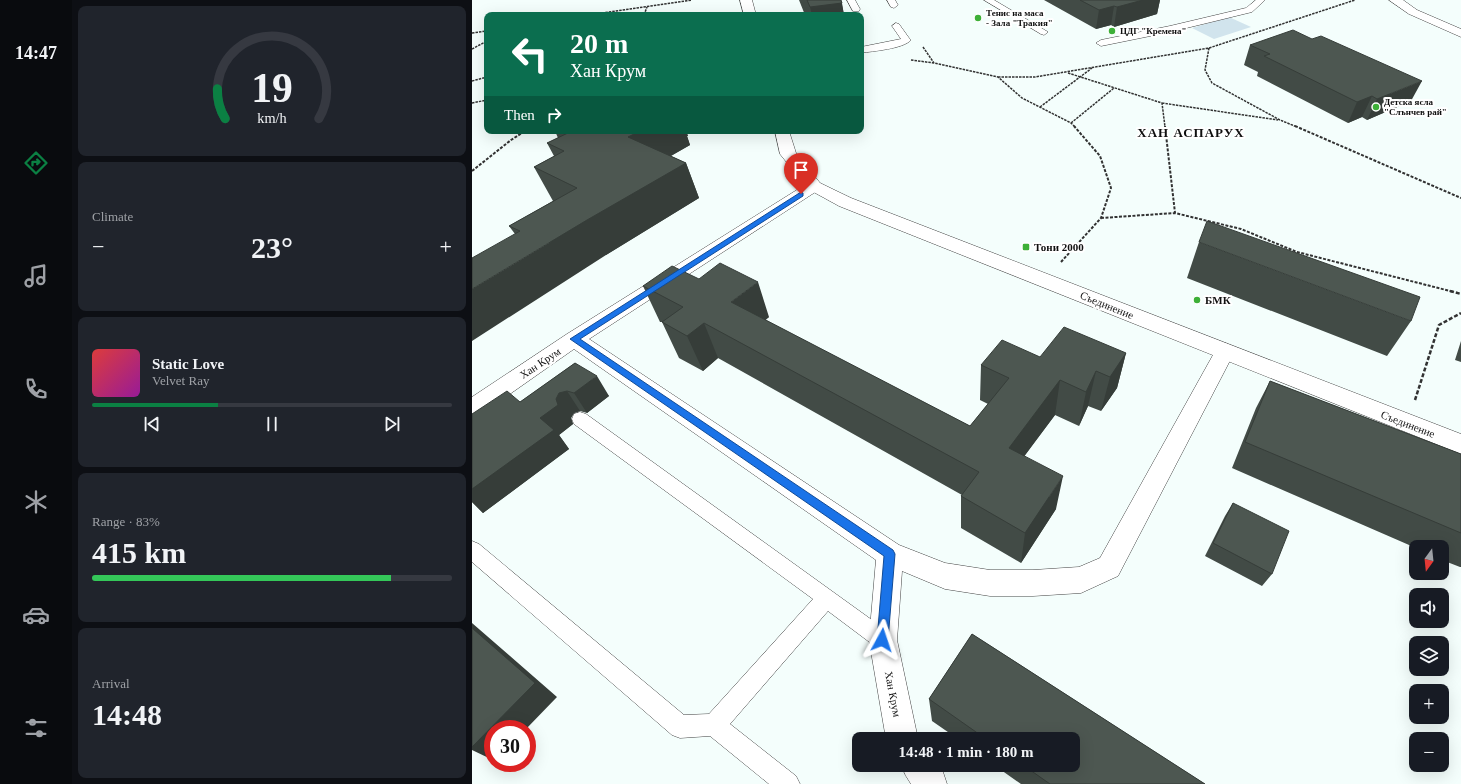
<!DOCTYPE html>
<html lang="en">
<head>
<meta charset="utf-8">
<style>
  :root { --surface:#171b24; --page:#20242c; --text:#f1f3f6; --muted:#9ea1a6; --line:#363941; --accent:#0b8043 }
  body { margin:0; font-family:Georgia,serif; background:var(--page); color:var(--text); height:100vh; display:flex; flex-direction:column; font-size:15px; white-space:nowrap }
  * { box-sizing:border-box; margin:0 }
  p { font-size:13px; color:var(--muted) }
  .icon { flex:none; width:22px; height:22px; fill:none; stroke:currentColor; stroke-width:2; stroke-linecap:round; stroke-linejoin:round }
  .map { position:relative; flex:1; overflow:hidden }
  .panel { display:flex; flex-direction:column; gap:6px; padding:6px; background:#0d0f14; width:400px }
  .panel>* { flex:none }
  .guide { position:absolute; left:12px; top:12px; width:380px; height:122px; border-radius:8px; box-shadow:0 4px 16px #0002; background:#0b6e4f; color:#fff; overflow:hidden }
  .needle { width:26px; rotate:195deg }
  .tools { position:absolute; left:937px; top:540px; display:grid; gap:8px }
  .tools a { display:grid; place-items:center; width:40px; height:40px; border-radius:8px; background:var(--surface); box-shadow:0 4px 16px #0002; font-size:20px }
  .speed { position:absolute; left:12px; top:720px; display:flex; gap:8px; font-size:20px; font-weight:700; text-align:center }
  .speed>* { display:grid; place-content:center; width:52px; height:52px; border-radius:50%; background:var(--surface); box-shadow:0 4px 16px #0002; line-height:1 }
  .speed .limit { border:6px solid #d22; background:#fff; color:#111 }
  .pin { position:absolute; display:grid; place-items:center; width:34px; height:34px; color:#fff; margin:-41px -17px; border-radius:50% 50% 50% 0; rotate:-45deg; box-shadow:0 0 4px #0007 }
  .pin .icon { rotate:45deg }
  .me { position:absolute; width:44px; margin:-22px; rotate:5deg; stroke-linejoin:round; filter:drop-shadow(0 0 3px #0008) }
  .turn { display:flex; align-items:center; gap:14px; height:84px; padding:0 20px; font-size:18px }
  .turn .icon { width:52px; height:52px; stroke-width:2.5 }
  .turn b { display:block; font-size:28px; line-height:34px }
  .then { display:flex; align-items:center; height:38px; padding:0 20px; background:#0003; gap:8px; font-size:15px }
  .big { font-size:30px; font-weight:700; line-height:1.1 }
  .panel .card { flex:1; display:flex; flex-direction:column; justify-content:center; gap:6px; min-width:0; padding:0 14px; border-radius:8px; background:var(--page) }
  .panel .dial { align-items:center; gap:0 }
  .dial svg { height:104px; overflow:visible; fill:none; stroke:var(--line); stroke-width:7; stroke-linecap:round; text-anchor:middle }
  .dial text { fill:var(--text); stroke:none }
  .song { display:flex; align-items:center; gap:12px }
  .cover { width:48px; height:48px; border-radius:6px; background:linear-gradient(135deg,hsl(0 70% 55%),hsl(300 70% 35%)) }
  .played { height:4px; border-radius:2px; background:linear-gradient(90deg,var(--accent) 35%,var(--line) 35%) }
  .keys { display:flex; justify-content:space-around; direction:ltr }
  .heat { display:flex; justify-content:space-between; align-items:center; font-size:22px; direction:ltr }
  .charge { height:6px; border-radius:3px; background:linear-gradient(90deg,#34c759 83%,var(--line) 0) }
  .trip { position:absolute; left:380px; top:732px; width:228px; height:40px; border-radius:8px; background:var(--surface); box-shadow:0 4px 16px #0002; font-weight:700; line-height:40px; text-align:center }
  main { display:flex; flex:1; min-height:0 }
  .tab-bar { display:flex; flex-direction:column; width:72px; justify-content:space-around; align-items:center; background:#090b0e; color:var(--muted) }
  .tab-bar .icon { width:28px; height:28px }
  .tab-bar .on { color:var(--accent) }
  .tab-bar b { font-size:18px; color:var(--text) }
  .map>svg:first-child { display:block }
  .pitch { fill:#d1e4ed }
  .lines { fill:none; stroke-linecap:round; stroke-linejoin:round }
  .service-casing { stroke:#434343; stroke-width:1 }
  .minor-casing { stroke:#434343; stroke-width:1 }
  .tertiary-casing { stroke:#434343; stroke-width:1 }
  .path-far2 { stroke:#323232; stroke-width:1.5; stroke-dasharray:2.5 1; stroke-linecap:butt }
  .path-far1 { stroke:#323232; stroke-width:2; stroke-dasharray:3 1.5; stroke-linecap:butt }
  .path { stroke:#323232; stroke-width:2.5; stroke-dasharray:4 2; stroke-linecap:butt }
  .service { fill:#fff; fill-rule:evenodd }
  .minor { fill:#fff; fill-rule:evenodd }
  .tertiary { fill:#fff; fill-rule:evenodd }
  .wall { fill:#424b46 }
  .shaded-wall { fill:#363d39 }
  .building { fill:#4d5751; stroke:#363d39 }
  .route { fill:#1a73e8; stroke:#114b97 }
  .poi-dot { fill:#3db038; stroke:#fff; stroke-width:1.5 }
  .labels { text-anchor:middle; stroke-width:4; stroke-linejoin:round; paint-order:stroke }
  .far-poi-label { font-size:9px; font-weight:bold; fill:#101010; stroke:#fff; text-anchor:start }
  .poi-label { font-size:11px; font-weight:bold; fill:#101010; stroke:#fff; text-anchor:start }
  .street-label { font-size:11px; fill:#101010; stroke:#fff }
  .far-district-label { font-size:13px; font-weight:bold; letter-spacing:1px; fill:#101010; stroke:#fff }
</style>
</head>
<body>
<main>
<nav class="tab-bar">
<b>14:47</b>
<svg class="icon on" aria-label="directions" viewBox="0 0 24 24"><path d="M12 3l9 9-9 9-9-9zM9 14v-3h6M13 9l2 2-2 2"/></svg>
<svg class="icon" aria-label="music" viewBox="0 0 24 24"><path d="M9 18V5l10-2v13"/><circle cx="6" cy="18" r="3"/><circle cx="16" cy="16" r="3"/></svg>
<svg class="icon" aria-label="phone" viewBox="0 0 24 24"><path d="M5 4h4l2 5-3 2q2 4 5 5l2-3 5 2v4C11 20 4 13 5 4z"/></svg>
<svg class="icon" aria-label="climate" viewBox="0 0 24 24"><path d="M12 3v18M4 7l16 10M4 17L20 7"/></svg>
<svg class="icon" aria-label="car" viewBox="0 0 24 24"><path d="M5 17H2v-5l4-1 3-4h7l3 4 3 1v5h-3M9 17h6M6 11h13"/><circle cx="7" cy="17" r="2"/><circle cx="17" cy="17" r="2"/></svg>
<svg class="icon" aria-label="filters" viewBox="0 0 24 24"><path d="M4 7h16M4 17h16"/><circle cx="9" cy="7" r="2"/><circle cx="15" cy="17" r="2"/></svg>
</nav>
<section class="panel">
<div class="card dial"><svg viewBox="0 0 100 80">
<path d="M14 69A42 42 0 1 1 86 69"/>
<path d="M14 69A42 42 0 0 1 8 46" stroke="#0b8043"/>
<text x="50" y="56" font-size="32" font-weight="700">19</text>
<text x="50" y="72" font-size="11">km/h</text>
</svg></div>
<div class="card"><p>Climate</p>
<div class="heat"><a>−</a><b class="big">23°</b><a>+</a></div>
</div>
<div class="card">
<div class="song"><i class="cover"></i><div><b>Static Love</b><p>Velvet Ray</p></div></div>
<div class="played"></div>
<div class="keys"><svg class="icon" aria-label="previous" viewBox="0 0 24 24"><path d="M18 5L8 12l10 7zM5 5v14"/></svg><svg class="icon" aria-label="pause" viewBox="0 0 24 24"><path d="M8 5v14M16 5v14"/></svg><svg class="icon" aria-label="next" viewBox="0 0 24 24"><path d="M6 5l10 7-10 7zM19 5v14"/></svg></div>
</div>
<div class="card"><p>Range · 83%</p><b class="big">415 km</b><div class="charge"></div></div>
<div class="card"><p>Arrival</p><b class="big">14:48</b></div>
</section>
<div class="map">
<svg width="989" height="784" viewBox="0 0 989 784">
  <rect width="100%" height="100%" fill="#f4fefc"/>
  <path class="pitch" d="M757,17L779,27L742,39L720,28Z"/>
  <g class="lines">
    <g class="service-casing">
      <path id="service" d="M375,0H383L388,9L387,11H381Z
        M415,0H423L426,5L422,8L419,7Z
        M512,0H522L576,32L572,35L569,34Z
        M784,0H793L780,12L698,32L629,46L624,43L629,40L698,26L774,8Z
        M424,23L427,24L437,38L439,40C431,49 401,51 389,53V47L429,39L420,26Z
        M108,412L114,414L418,633L421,640L418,647L411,650L404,647L356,611L258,724L324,776L328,784H297L238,736L208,738L200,735L0,562V541L7,544L212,715L237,714L341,599L102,424L100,419L102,414Z"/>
    </g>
    <g class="minor-casing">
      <path id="minor" d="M917,0H931L945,10L989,29V37L937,14Z
        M342,181L348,183L350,186L348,189L117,339L427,545L473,563L518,570H561L607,567L628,558L746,346L753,343L760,346L763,351L646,576L609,593L561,596H518L473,589L430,571L425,640L446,739H414L397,640L404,560L102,349L8,415L0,418V397L95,334L336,183Z
        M429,765H465L471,772L475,784H439L434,776Z"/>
    </g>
    <g class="tertiary-casing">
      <path id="tertiary" d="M268,0H280L284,15H272Z
        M303,131H317L324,153L348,183L379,198L989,434V454L367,206L336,189L308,154Z"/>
    </g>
    <path class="path-far2" d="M116,15L220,0
      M172,15L175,7
      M0,33L15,31
      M451,47L462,63
      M737,48L733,70L740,83L808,120L825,127
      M0,49L15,41
      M439,60L462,63L526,77L550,98L599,123L603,127
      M596,73L690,103L693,127
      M526,77H563L737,48L883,0
      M0,81L15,77
      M0,103L15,100
      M690,103L806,120
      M568,107L620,68
      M599,123L642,88"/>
    <path class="path-far1" d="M693,126L703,213
      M823,126L989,198
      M0,171L39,140L53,131
      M629,218L703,213L769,229L825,252L982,292
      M589,262L629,218L639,188L628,156L602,126"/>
    <path class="path" d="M978,291L989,294
      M943,400L967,325L989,313"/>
    <use href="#service" class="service"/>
    <use href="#minor" class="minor"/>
    <use href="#tertiary" class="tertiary"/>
  </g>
  <path class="wall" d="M327,0H369L372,15H333Z
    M572,0H688L685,14L642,27L639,25L624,29Z
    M778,45L939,101L895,120L890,117L876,123L785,76L786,72L772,65Z
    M83,131H214L216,136H215L218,145L199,156L214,163L227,198L134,255L43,234L37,226L81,201L62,167L82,156L75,143L86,138Z
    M727,242L939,321L915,356L715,278Z
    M171,286L297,317L293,320L498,426L516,404L508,400L509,365L568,357L654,353L645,388L629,411L616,406L607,426L583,415L552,456L584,509L549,563L489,528V496L490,495L246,358L231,371L207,358L190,322H188Z
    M989,341V362L983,360Z
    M103,363L137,396L115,413L108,411L102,413L99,418L101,424L87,435L97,449L11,513L0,502V414L48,402Z
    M798,381L989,454V567H988L970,560V547H944V548L760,468L784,408Z
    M761,503L800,574L790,586L733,556L753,516Z
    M500,634L733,784H549L522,765H601V739H486L460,721L457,699Z"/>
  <path class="shaded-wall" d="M671,0H688L685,14L642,27L645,7Z
    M370,3L372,15H340L338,7Z
    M642,6L639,25L624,29L627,10Z
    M950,81L939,101L895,120L905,99Z
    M900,96L890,117L876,123L885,102Z
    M168,131H214L216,136H215L218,145L170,172L156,137Z
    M214,163L227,198L134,255L0,341V289L115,220Z
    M286,282L297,317L272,338L259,302Z
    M232,323L246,358L231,371L215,336Z
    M654,353L645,388L629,411L638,377Z
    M624,371L616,406L607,426L614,392Z
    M125,376L137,396L115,413L102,393Z
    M588,380L583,415L534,481L537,448Z
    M95,391L108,411L102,413L99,418L101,424L87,435L97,449L11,513L0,502V489L68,418L87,393Z
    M591,476L584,509L549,563L553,533Z
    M0,623L85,697L54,729H21V760L0,750Z"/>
  <path class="building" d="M335,0H369L370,3L338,7Z
    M608,0H671L645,7L642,6L627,10Z
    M821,30L840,39L849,36L950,81L905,99L900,96L885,102L792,56L798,54L778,45Z
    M100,131H168L156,137L214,163L115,220L0,289V258L48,231L37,226L105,188L62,167L92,151L75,143Z
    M735,221L948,297L939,321L727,242Z
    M248,263L286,282L259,302L498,426L537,378L509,365L530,340L568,357L592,327L654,353L638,377L624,371L614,392L588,380L537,448L591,476L553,533L489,496L507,472L232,323L215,336L190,322L211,307L171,286L200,266L227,279Z
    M103,363L125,376L102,393L95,391L87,393L84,399L86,405L68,418L82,430L0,489V414L35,391L48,402Z
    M798,381L989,454V533L773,442Z
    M761,503L817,531L800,574L741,543Z
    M0,628L63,683L0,747Z
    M500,634L733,784H578L551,765H601V739H514L457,699Z"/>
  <path class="route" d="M329,192L331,193V196L108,339L421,550L423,554L416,640L415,644L410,646L406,644L405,640L412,556L98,339Z"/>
  <g class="poi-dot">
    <circle cx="506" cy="18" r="4"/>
    <circle cx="640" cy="31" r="4"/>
    <circle cx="904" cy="107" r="4"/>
    <rect x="550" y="243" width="8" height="8" rx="2"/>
    <circle cx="725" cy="300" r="4"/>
  </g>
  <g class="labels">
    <g class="far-poi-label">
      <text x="514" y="16">Тенис на маса<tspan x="514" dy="10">- Зала "Тракия"</tspan></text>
      <text x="648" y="34">ЦДГ "Кремена"</text>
      <text x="912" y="105">Детска ясла<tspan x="912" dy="10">"Слънчев рай"</tspan></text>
    </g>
    <g class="poi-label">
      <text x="562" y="251">Тони 2000</text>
      <text x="733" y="304">БМК</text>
    </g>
    <g class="street-label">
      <text transform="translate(635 305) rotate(22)" y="4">Съединение</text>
      <text transform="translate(68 363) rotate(-34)" y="4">Хан Крум</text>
      <text transform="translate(936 424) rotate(21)" y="4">Съединение</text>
      <text transform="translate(421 694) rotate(79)" y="4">Хан Крум</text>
    </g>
    <g class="far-district-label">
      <text x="719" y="137">ХАН АСПАРУХ</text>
    </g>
  </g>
</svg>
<div class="tools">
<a><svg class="needle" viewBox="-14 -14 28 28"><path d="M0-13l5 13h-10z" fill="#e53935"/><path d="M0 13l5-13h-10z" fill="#9ea1a6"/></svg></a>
<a><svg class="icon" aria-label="sound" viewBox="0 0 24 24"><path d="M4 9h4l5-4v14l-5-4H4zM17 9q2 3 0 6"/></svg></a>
<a><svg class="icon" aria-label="layers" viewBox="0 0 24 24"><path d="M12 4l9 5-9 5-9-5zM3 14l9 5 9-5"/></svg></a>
<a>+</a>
<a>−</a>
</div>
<div class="speed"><div class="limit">30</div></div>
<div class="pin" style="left:329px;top:194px;background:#d93025"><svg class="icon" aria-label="arrive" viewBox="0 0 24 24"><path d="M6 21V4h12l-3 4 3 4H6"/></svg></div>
<svg class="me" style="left:410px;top:640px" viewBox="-20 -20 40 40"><path d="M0-17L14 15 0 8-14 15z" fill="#1a73e8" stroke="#fff" stroke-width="4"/></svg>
<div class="trip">14:48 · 1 min · 180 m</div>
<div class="guide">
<div class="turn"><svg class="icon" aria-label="left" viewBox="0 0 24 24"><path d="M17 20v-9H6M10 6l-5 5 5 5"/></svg><div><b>20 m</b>Хан Крум</div></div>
<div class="then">Then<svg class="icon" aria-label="right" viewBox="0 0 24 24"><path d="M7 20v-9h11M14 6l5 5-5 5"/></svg></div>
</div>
</div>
</main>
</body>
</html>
